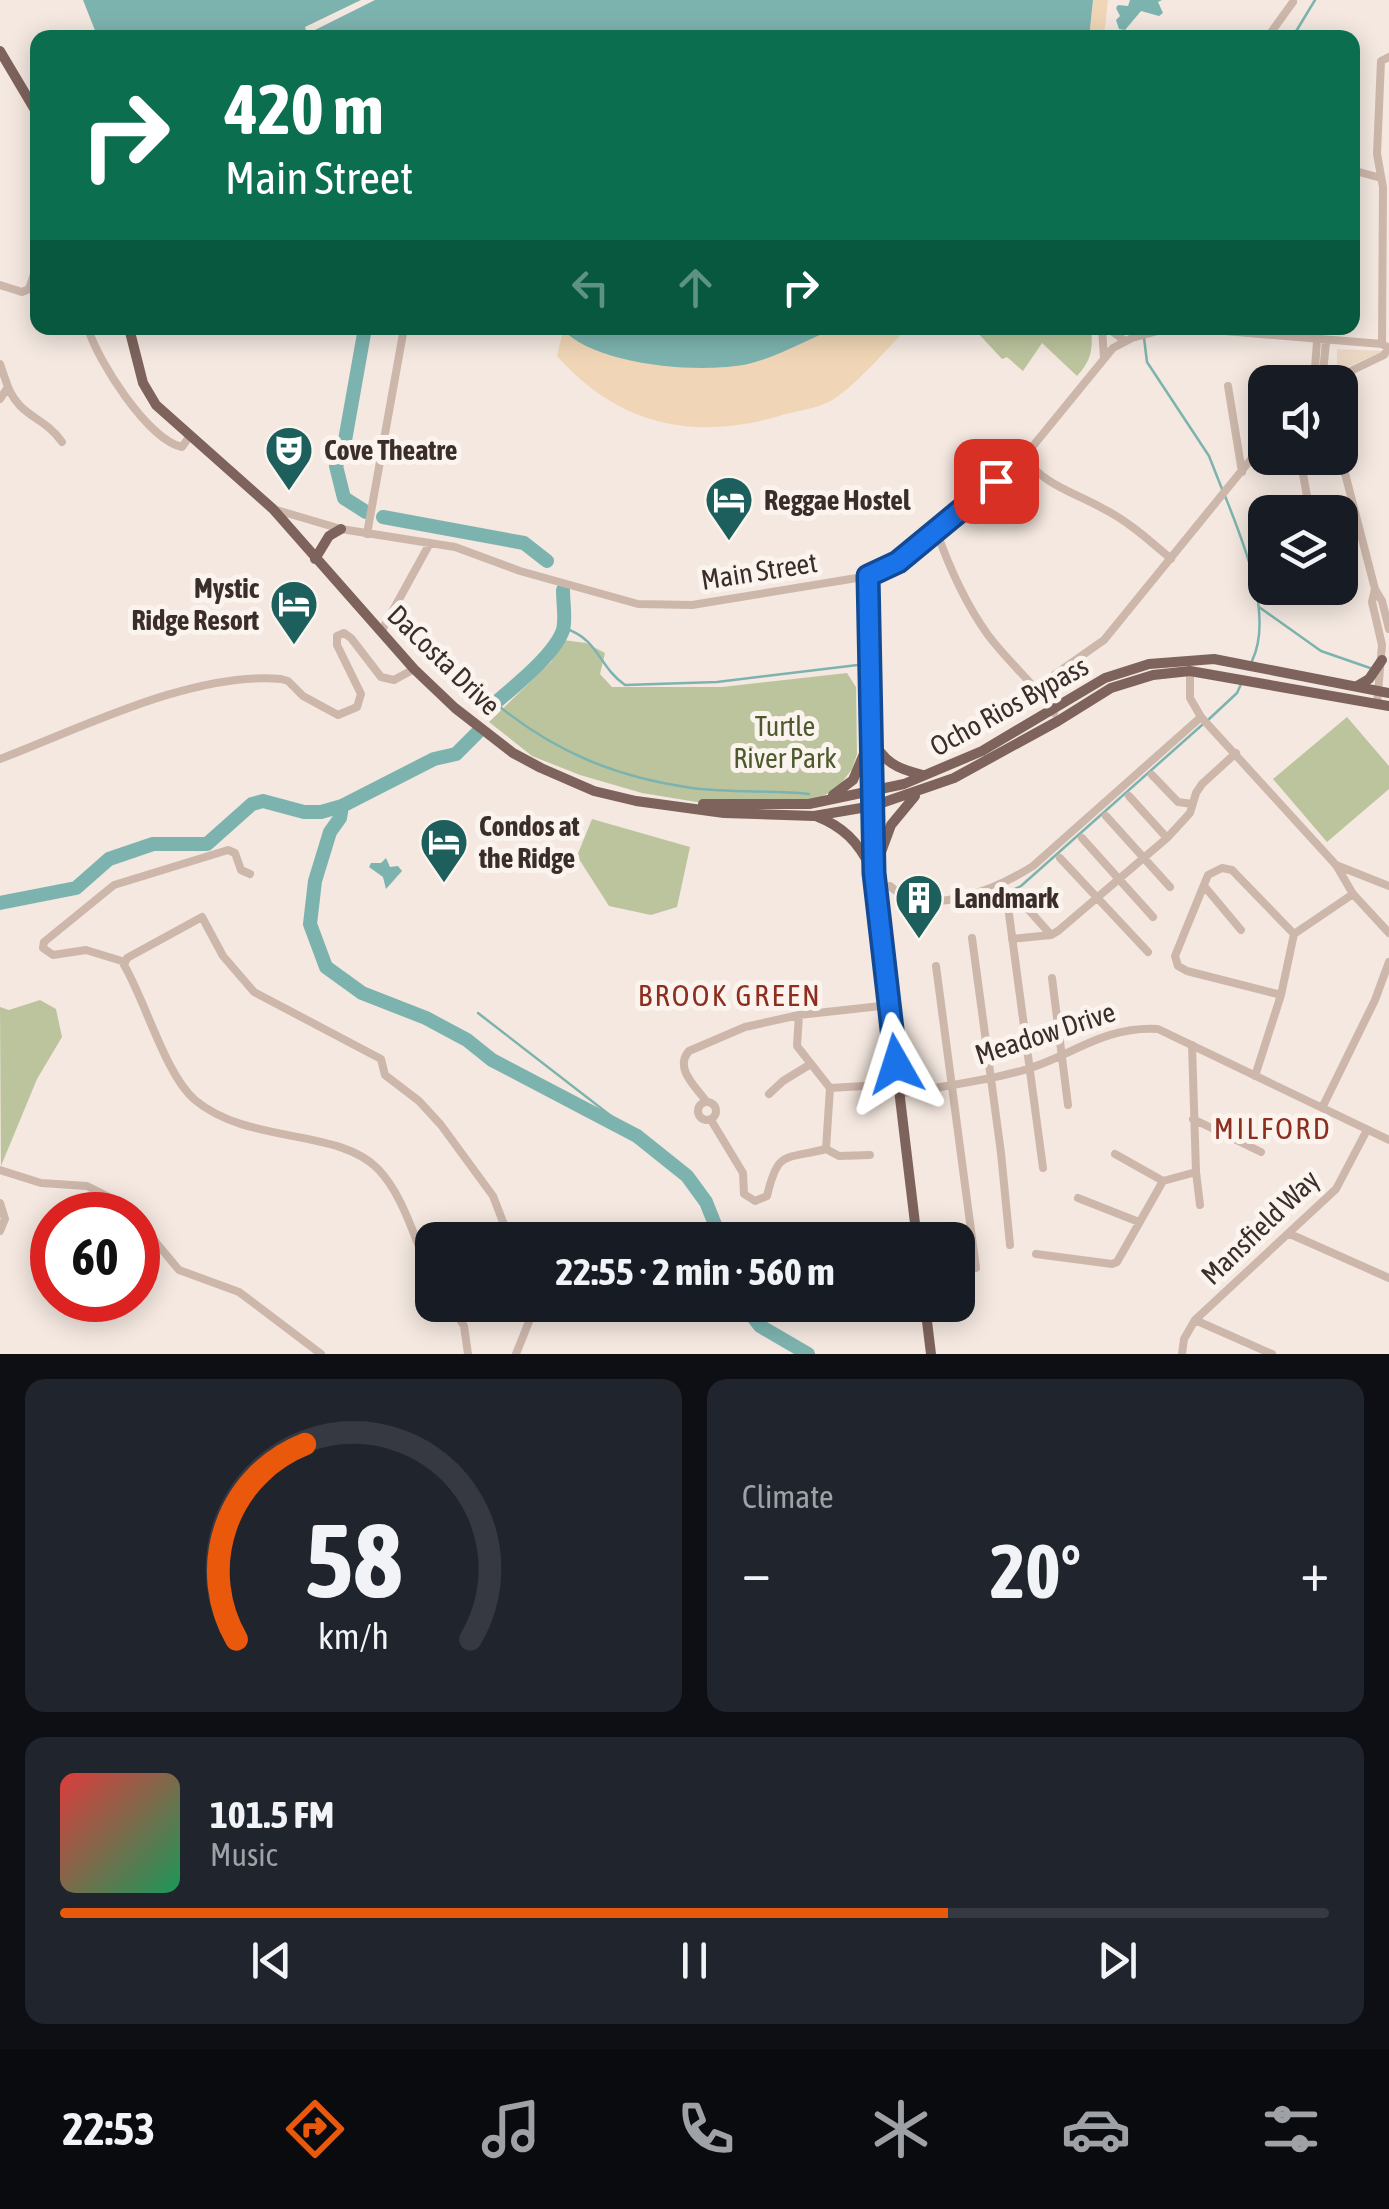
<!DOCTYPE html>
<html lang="en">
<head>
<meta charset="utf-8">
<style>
  :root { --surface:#171b24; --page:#20242c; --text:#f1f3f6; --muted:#9ea1a6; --line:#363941; --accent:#ea580c }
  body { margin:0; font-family:"Asap Condensed",sans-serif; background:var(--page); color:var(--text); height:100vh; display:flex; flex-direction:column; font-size:38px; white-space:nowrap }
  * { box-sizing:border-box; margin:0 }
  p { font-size:32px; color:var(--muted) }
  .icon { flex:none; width:55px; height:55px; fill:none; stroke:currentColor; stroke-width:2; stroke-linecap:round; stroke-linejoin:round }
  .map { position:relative; height:1354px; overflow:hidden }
  .panel { display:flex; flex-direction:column; gap:25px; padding:25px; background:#0d0f14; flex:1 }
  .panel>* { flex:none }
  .top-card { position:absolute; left:30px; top:30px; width:1330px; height:305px; border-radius:20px; box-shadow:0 5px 25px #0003; background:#0b6e4f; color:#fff; overflow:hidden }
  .buttons { position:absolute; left:1248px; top:365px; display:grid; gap:20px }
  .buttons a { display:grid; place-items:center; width:110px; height:110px; border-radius:20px; background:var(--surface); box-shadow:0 5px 25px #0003; font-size:50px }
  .speed { position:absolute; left:30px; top:1192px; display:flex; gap:20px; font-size:50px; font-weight:700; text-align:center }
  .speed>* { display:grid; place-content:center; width:130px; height:130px; border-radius:50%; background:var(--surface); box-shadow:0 5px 25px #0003; line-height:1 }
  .speed .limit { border:15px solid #d22; background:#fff; color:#111 }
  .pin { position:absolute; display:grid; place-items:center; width:85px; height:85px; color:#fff; margin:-42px; border-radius:20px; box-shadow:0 5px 15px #0006 }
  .me { position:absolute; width:110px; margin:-55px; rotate:354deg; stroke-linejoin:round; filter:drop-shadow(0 0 8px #0008) }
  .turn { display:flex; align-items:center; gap:35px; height:210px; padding:0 30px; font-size:45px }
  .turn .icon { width:130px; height:130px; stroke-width:2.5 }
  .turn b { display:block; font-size:70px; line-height:85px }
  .lanes { display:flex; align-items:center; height:95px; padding:0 30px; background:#0003; justify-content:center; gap:50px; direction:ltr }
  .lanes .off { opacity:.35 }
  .big { font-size:75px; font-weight:700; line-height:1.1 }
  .panel .widget { flex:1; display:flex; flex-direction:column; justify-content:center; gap:15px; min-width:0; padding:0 35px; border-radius:20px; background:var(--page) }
  .panel .dial { align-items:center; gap:0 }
  .dial svg { height:260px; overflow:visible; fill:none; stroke:var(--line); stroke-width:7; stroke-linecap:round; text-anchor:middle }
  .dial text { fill:var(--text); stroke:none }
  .song { display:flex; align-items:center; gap:30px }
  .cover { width:120px; height:120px; border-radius:15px; background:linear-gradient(135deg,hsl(0 70% 55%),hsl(150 70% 35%)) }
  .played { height:10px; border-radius:5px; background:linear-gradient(90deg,var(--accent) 70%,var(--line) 70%) }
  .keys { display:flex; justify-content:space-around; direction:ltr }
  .heat { display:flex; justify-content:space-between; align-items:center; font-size:55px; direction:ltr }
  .panel .tiles { flex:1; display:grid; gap:25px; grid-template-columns:1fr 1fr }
  .widget:last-child { grid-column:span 2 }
  .trip { position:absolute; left:415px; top:1222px; width:560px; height:100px; border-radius:20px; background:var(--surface); box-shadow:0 5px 25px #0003; font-weight:700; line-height:100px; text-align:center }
  .dock { display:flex; height:160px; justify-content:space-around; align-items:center; background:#090b0e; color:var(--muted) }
  .dock .icon { width:70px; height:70px }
  .dock .on { color:var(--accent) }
  .dock b { font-size:45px; color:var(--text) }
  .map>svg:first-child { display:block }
  .green { fill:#bcc49e }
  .sand { fill:#f0d6b6 }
  .plaza { fill:#edd8c6 }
  .water { fill:#7db3af }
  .pier { fill:#f4e8e0 }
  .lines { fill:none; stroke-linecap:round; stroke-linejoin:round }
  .stream { stroke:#7db3af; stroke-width:2.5 }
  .river { stroke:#7db3af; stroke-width:14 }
  .minor { stroke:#cdb7ab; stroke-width:8 }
  .major { stroke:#7d635b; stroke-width:10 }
  .route-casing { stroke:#114b97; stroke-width:25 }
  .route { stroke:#1a73e8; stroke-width:18 }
  .labels { text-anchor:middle; stroke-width:10; stroke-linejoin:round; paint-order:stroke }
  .poi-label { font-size:28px; font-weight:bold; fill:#3b2e2a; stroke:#fbf3ed; text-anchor:start }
  .street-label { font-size:28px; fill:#3b2e2a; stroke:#fbf3ed }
  .park-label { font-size:28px; fill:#4e5a2d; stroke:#fbf3ed }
  .neighbourhood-label { font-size:30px; letter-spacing:2.5px; fill:#8d2e1f; stroke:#fbf3ed }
</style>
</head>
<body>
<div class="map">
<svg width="1389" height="1354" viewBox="0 0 1389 1354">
  <rect width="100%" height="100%" fill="#f4e8e0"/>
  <path class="green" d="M976,328H1091C1093,349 1092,359 1077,376L1042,343L1023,371L1007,357L1002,359L975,330Z
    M563,640L586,643L605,653L600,674L612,687H722L847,673L856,687L857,754L852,769L837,789L810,802L703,803L642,793L580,775L532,756L489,722L551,662Z
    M1347,717L1389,766V789L1327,842L1273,779Z
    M592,819L690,847L677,907L651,915L609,906L577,856Z
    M40,1000L56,1009L62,1037L37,1079L1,1166L0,1007L9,1010Z"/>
  <path class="sand" d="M1093,0H1108L1104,37L1089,38Z
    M835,328H908C885,350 863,378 837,397C824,407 802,410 786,414C696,442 620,427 557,356L563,331L586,345Z"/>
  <path class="plaza" d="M1337,349L1383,351L1337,372Z"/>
  <path class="water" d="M83,0H1093L1089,38H98Z
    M1130,0H1162L1158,2L1163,13L1159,16L1141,11L1125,30L1119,29L1116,20L1120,16L1116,8L1118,5L1128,6Z
    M561,328H836C808,339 778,357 748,364C700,374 595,366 561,328Z
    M386,858L390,867L398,866L402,871L386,889L383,877L369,867L371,863H381Z"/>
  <path class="pier" d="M361,0H375L307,34L305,27Z"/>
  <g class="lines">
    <path class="stream" d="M1292,38L1315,0
      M1144,338L1147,362L1209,456L1222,489
      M1225,496C1243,541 1274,615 1252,661
      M1259,607L1321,651L1370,668
      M564,628C599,639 598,666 625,685L717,682L866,664
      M495,703C555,752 615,777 692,788C731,793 770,790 809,794
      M1208,720L1237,693L1242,682
      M997,898L1021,886L1202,725
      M478,1013L637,1136"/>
    <path class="river" d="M365,328L344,446L336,466L344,498L366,512
      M383,517L524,543L547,561
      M486,711C507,692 554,657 563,630C566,619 563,603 563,590
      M342,806L340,818L330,832L315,881L310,924L326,967L362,993L426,1018L467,1040L492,1060L637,1136L687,1176L706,1202L716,1227L711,1240
      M0,903L76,888L109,859L153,844H207L252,804L263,801L304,812H321L342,806L434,759L456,754L477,733
      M744,1305L760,1326L808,1354"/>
    <path class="minor" d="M1267,38L1293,2
      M1352,170L1381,178
      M0,285L22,292L29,289L38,262
      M88,328C97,360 148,440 182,447L189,437
      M1102,328L1104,358
      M1108,328L1125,341
      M1189,328L1382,344L1389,348
      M1382,344L1383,187L1377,154L1381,61L1389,57
      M0,364L8,387L0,399
      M1314,382L1317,341
      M1322,382L1326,342
      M1328,382L1384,355L1388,348
      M1228,386L1242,472
      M8,387C21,418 44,416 62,442
      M1340,454L1375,589L1382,601L1389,629
      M1024,457C1044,485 1073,492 1102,508C1128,521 1149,540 1171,559
      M1300,458L1310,512
      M273,509L341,529L455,547L520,571L638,604L692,605L869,576L898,562L1024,457L1113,348L1132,338L1169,328
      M936,530C949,567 965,603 988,635C1009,663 1035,684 1054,713
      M367,534L404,328
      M869,576L872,792
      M1375,589L1372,602L1382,645L1377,704
      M381,632L430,543
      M1190,671V698L1201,717L1336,865L1353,894L1389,933
      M1037,687L1104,640L1265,442
      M0,759C82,728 193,671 281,679L288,681L303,696L338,715L357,707L361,694L337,645V636L344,633L351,638L381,677L394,680L414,669
      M1152,775L1178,802L1192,804
      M1129,796L1167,838
      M1106,816L1170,887
      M1082,838L1153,917
      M1060,858L1148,952
      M1336,865L1389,886
      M1205,887L1241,930
      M875,889L890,886C926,920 997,889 1033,866L1201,717
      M1020,900L1051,935L1058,931L1167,838L1190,813L1196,793L1202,784L1236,753
      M1009,914L1043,1168
      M972,938L1001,1153L1010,1245
      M1012,939L1051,935
      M125,962L86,950L53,955L43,948L44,942L114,885L228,850L235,853L241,870L250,874
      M936,966L976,1268
      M1052,978L1068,1105
      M1281,995L1187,971L1178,966L1175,956L1208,875L1222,868L1232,870L1294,934
      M799,1015L797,1046L830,1088L826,1149
      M1192,1045L1196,1172L1200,1205
      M1255,1076L1281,995L1294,934L1353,894
      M830,1088L864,1086
      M769,1094L783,1081L809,1065
      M899,1094C941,1086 983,1082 1024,1070C1074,1055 1103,1026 1158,1029L1389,1140
      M706,1101C695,1086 674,1068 689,1051L745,1027L799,1015L890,1005
      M698 1111a9 9 0 1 1 18 0a9 9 0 1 1-18 0Z
      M1322,1108L1375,1000L1389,962
      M1193,1119L1261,1152
      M711,1120L743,1173L744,1194L755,1201L767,1196C778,1150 783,1160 826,1149
      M826,1149L839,1156L870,1155
      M1115,1154L1163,1181
      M0,1170L41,1183L87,1186L113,1199L132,1215
      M1078,1198L1139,1222
      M0,1203L5,1219L0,1231
      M138,1221L179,1270L239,1292L321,1354
      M1290,1234L1389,1278
      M1036,1254L1112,1264L1117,1262L1163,1181L1196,1172
      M432,1277C415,1243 405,1197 378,1169C339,1128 249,1145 195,1100C166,1076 145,1000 124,965L127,958L202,917L223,956L254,992L381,1059L385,1075L419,1101L441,1125L493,1196L510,1240
      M451,1305L464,1326L468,1354
      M1195,1320L1272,1354
      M516,1354L530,1319L532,1305
      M1182,1354L1184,1339L1195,1320L1336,1189L1367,1130"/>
    <path class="major" d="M0,51L38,115
      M129,328L143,383L156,405L273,509L414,669L455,708L513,753L541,768L594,791L636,801L724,813L814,816L873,806L954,778L1058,721L1111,688L1153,675L1190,671L1389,706
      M315,559L329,536L341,529
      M1357,686L1369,679L1382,660
      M871,737C883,762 897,769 923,775
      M833,795L853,780L871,737
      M703,804H809L904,784L982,751L1105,678L1149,664L1214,659L1389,693
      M873,804L875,889L917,1240
      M816,816C844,827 858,842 871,868
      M877,863L891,825L915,796
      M925,1305L931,1354"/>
  </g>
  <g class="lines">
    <g class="route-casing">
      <path id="route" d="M896,1064L874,873L868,576L898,562L996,481"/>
    </g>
    <use href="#route" class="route"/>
  </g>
  <defs>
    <g id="theatre-pin" transform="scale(2.5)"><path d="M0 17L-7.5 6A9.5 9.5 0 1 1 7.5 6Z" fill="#1d5f5c" stroke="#fbf3ed"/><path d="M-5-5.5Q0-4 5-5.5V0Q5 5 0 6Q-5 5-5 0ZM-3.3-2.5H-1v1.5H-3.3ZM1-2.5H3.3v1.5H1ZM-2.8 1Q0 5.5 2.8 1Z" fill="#fff"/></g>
    <g id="hotel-pin" transform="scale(2.5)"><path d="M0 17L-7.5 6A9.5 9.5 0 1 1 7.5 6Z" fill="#1d5f5c" stroke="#fbf3ed"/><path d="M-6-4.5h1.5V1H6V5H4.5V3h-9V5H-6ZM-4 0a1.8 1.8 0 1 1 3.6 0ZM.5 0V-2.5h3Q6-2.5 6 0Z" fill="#fff"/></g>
    <g id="building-pin" transform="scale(2.5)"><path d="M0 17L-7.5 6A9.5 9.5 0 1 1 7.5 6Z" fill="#1d5f5c" stroke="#fbf3ed"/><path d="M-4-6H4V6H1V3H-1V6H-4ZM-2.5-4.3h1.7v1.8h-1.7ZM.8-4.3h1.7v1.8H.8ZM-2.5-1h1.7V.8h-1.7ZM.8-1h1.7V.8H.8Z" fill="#fff"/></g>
  </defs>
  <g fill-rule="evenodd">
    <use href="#theatre-pin" x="289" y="450"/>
    <use href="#hotel-pin" x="729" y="500"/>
    <use href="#hotel-pin" x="294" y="604"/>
    <use href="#hotel-pin" x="444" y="842"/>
    <use href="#building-pin" x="919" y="898"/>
  </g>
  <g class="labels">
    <g class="poi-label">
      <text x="324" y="460">Cove Theatre</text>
      <text x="764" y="510">Reggae Hostel</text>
      <text x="259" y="598" text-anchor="end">Mystic<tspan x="259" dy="32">Ridge Resort</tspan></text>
      <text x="479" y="836">Condos at<tspan x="479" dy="32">the Ridge</tspan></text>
      <text x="954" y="908">Landmark</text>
    </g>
    <g class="street-label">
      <text transform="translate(759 571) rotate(-9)" y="10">Main Street</text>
      <text transform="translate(444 660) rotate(44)" y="10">DaCosta Drive</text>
      <text transform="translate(1009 706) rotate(-29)" y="10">Ocho Rios Bypass</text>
      <text transform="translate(1045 1033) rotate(-18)" y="10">Meadow Drive</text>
      <text transform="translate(1260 1227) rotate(-44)" y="10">Mansfield Way</text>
    </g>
    <g class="park-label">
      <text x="785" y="736">Turtle<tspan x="785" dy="32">River Park</tspan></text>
    </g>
    <g class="neighbourhood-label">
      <text x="730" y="1006">BROOK GREEN</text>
      <text x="1273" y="1139">MILFORD</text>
    </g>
  </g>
</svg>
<div class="buttons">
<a><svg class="icon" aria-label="sound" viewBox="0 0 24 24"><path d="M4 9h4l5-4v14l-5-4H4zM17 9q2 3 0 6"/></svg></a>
<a><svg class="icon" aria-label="layers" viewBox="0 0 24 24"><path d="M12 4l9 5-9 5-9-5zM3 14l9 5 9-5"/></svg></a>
</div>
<div class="speed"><div class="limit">60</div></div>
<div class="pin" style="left:996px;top:481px;background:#d93025"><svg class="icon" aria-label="arrive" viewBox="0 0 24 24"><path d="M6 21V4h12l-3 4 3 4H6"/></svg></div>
<svg class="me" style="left:896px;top:1064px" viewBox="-20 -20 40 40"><path d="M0-17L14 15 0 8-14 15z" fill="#1a73e8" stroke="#fff" stroke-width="4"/></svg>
<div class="trip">22:55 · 2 min · 560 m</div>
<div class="top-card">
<div class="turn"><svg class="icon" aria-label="right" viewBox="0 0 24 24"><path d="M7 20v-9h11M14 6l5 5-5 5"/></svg><div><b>420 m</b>Main Street</div></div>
<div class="lanes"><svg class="icon off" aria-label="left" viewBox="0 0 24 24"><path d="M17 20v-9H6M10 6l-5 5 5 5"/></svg><svg class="icon off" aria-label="ahead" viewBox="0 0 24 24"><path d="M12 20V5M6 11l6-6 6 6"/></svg><svg class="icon" aria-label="right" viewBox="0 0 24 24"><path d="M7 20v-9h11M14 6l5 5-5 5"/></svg></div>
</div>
</div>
<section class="panel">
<div class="tiles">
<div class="widget dial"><svg viewBox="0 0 100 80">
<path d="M14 69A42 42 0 1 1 86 69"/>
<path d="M14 69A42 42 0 0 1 35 9" stroke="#ea580c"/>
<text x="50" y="56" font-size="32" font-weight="700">58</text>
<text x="50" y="72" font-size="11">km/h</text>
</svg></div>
<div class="widget"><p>Climate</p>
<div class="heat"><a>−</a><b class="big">20°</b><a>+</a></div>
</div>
<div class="widget">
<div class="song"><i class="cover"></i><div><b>101.5 FM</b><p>Music</p></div></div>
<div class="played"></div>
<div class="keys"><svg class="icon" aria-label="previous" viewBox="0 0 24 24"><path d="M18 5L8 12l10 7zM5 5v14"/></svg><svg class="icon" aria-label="pause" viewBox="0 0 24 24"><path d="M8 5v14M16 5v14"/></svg><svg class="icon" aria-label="next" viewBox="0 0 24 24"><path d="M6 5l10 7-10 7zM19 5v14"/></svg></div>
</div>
</div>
</section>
<nav class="dock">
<b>22:53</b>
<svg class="icon on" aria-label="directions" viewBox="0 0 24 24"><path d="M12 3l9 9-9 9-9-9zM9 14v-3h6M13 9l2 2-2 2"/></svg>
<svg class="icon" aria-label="music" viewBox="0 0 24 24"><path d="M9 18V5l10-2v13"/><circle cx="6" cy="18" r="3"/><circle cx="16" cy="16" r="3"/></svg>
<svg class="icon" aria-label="phone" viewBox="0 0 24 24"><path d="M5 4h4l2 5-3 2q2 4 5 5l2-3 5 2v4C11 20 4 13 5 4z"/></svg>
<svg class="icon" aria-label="climate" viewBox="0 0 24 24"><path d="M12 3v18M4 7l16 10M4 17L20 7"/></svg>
<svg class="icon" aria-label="car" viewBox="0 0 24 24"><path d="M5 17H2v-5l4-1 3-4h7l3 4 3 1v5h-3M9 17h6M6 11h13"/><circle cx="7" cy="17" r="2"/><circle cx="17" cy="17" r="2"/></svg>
<svg class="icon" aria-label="filters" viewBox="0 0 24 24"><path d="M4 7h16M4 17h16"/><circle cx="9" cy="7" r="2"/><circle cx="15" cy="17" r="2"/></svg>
</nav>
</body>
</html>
